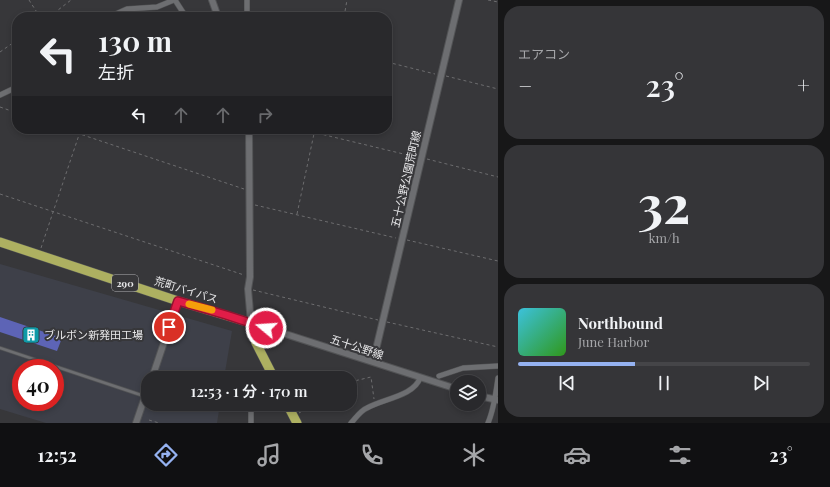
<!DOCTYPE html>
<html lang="ja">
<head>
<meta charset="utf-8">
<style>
  :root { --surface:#29292c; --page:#353538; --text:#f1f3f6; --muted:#a5a6a9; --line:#454548; --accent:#95b2f1 }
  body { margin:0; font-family:"Playfair Display","Noto Sans JP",serif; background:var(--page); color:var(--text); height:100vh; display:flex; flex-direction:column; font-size:15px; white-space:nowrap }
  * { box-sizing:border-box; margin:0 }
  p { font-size:13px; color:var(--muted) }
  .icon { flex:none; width:22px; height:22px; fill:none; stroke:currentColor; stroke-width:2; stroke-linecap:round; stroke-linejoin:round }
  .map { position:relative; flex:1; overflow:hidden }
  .sheet { display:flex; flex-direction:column; gap:6px; padding:6px; background:#171718; width:332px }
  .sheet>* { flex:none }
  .guide { position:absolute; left:12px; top:12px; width:380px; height:122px; border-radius:16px; box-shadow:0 2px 6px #0003,0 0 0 1px var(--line); background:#29292c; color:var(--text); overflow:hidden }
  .buttons { position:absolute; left:450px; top:375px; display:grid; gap:8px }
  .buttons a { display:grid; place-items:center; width:36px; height:36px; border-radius:50%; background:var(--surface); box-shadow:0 2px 6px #0003,0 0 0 1px var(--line); font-size:20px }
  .speed { position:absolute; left:12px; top:359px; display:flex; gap:8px; font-size:20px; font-weight:700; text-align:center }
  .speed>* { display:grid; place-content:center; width:52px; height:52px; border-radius:50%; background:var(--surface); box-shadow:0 2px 6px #0003,0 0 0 1px var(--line); line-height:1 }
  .speed .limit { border:6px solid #d22; background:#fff; color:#111 }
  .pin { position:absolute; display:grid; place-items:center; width:34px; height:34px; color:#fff; margin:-17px; border:2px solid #fff; border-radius:50%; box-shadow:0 1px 4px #0007 }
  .me { position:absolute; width:44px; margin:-22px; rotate:288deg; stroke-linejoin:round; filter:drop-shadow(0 0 3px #0008) }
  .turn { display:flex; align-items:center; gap:14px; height:84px; padding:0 20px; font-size:18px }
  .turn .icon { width:52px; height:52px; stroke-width:2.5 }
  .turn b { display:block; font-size:28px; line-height:34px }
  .lanes { display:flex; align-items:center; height:38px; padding:0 20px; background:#0003; justify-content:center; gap:20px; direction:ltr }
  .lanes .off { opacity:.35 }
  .big { font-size:30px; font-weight:600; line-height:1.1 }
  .sheet .card { flex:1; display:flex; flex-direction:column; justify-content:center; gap:6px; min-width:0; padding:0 14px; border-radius:16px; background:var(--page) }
  .sheet .dial { align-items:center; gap:0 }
  .dial b { font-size:52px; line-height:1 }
  .song { display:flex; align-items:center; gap:12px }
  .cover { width:48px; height:48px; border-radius:6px; background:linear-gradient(135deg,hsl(190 70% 55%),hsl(110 70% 35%)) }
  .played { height:4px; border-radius:2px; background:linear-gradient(90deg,var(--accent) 40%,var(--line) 40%) }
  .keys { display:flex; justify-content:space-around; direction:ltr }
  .heat { display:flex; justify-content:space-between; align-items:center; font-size:22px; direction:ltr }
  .trip { position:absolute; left:141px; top:371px; width:216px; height:40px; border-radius:16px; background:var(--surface); box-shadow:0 2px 6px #0003,0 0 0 1px var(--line); font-weight:600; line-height:40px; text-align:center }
  .dock { display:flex; height:64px; justify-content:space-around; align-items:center; background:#101012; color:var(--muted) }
  .dock .icon { width:28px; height:28px }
  .dock .current { color:var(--accent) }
  .dock b { font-size:18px; color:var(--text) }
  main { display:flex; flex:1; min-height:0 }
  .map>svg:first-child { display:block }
  .built { fill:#3e4049; fill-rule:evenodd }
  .building { fill:#5d64b6 }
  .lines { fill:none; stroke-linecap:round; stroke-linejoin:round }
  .service-casing { stroke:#525355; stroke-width:4 }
  .minor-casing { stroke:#525355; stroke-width:6 }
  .tertiary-casing { stroke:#525355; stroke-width:8 }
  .trunk-casing { stroke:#525355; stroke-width:10 }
  .path { stroke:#6d6d6f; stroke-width:1; stroke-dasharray:3 3; stroke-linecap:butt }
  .service { stroke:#6d6e71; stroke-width:2.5 }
  .minor { stroke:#6d6e71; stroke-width:5 }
  .tertiary { stroke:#6d6e71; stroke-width:6 }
  .trunk { stroke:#adb061; stroke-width:9 }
  .route-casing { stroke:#92132f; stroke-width:10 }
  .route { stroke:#e11d48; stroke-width:7 }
  .slow { stroke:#f59e0b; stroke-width:7 }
  .labels { text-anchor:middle; stroke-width:4; stroke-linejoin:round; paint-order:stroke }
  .shield { fill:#37373a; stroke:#b2b2b4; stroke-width:1 }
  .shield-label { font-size:10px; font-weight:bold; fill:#e7e7e9 }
  .street-label { font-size:11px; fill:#e7e7e9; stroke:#37373a }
  .poi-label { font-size:11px; fill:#e7e7e9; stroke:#37373a; text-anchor:start }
</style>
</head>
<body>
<main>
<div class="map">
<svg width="498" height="423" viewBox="0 0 498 423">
  <rect width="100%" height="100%" fill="#37373a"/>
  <path class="built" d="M0,264L232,331L224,378H148V404H220L217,423H46L0,409ZM21,368H55V402H21Z"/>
  <path class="building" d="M0,317L62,338L57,351L0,332Z"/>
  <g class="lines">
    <g class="service-casing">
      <path id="service" d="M0,348L144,396"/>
    </g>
    <g class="minor-casing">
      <path id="minor" d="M175,0L186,17
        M247,0V17
        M109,17L127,9L157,7L174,0
        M0,95L17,87
        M439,376L463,368L498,366
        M256,378L258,375L269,371
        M251,423V404
        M351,423C356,418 360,411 367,408C382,399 414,396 420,378
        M488,423C494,409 496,393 498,378"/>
    </g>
    <g class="tertiary-casing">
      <path id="tertiary" d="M212,0L218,17
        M249,129L250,277L248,289L251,323L457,389
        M373,362L459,0
        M152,378L178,301
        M479,396L498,400
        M136,423L148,388"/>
    </g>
    <g class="trunk-casing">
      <path id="trunk" d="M0,242L178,301L251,323L256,343L274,378
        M287,404L297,423"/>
    </g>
    <path class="path" d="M29,0L40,17
      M488,0L498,2
      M49,17L71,0
      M344,17L347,0
      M0,52L17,40
      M387,62L435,74
      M446,76L498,89
      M0,107L17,113
      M65,129L244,189
      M300,129L416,157
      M427,159L498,177
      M0,194L244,275
      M255,205L396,238
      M297,214L315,129
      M407,240L498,261
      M41,248L81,129
      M253,290L378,320
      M387,322L498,347
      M350,382L371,377L374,399
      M299,413L314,404
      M149,420L159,423"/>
    <use href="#service" class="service"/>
    <use href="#minor" class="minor"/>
    <use href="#tertiary" class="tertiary"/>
    <use href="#trunk" class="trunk"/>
  </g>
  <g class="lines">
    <g class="route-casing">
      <path id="route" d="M169,327L178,301L226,315L266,328"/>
    </g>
    <use href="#route" class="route"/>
    <path class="slow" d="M189,304L212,310"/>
  </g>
  <defs>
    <g id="building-square" transform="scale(0.9)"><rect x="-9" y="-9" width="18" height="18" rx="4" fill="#0f9aa8" stroke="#37373a"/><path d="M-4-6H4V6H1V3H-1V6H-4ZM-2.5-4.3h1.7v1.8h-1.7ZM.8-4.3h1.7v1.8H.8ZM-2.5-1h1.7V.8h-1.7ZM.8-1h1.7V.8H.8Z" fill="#fff"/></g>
  </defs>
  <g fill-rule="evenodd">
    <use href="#building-square" x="31" y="335"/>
  </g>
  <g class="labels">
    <rect class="shield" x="112" y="275" width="26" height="16" rx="3"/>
    <g class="shield-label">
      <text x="125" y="287">290</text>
    </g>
    <g class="street-label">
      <text transform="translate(406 179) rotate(-77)" y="4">五十公野公園荒町線</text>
      <text transform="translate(186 290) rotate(17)" y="4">荒町バイパス</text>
      <text transform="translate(357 347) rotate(18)" y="4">五十公野線</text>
    </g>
    <g class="poi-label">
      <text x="44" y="339">ブルボン新発田工場</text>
    </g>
  </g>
</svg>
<div class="buttons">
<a><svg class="icon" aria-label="layers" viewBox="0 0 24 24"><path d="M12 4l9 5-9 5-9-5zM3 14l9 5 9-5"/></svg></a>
</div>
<div class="speed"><div class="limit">40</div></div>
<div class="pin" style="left:169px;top:327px;background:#d93025"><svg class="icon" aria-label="arrive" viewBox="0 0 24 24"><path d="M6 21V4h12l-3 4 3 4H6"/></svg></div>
<svg class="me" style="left:266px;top:328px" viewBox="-20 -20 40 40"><circle r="17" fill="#e11d48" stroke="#fff" stroke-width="3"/><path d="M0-11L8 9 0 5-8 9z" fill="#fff"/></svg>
<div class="trip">12:53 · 1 分 · 170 m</div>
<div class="guide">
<div class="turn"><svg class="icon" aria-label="left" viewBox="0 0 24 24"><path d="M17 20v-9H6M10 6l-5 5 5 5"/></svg><div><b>130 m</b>左折</div></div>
<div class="lanes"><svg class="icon" aria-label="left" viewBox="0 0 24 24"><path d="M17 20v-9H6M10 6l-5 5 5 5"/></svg><svg class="icon off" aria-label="ahead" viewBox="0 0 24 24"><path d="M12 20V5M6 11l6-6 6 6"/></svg><svg class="icon off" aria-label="ahead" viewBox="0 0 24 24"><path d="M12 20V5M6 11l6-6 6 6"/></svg><svg class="icon off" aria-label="right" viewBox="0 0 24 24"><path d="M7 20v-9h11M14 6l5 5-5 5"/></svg></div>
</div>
</div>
<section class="sheet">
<div class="card"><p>エアコン</p>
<div class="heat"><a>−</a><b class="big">23°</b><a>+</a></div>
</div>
<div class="card dial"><b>32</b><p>km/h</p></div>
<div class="card">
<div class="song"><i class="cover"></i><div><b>Northbound</b><p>June Harbor</p></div></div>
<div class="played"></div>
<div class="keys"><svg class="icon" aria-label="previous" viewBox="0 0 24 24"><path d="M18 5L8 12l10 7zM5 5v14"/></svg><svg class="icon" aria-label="pause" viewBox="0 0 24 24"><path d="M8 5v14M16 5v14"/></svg><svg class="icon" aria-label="next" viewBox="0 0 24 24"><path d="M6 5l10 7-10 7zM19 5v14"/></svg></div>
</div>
</section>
</main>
<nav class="dock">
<b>12:52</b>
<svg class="icon current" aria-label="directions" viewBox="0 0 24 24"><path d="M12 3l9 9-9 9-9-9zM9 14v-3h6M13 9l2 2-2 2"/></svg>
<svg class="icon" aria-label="music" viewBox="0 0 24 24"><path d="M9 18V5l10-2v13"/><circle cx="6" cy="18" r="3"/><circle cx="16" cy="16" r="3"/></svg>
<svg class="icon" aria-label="phone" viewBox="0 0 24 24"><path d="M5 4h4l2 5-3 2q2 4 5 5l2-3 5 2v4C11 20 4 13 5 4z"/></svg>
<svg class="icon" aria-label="climate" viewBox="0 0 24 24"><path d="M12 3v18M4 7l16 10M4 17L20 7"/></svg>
<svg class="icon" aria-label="car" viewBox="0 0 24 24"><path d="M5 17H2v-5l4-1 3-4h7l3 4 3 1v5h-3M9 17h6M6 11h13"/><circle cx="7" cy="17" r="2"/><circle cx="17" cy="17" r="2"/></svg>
<svg class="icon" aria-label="filters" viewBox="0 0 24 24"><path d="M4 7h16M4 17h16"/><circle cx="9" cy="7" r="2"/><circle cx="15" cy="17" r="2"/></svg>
<b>23°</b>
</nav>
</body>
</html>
